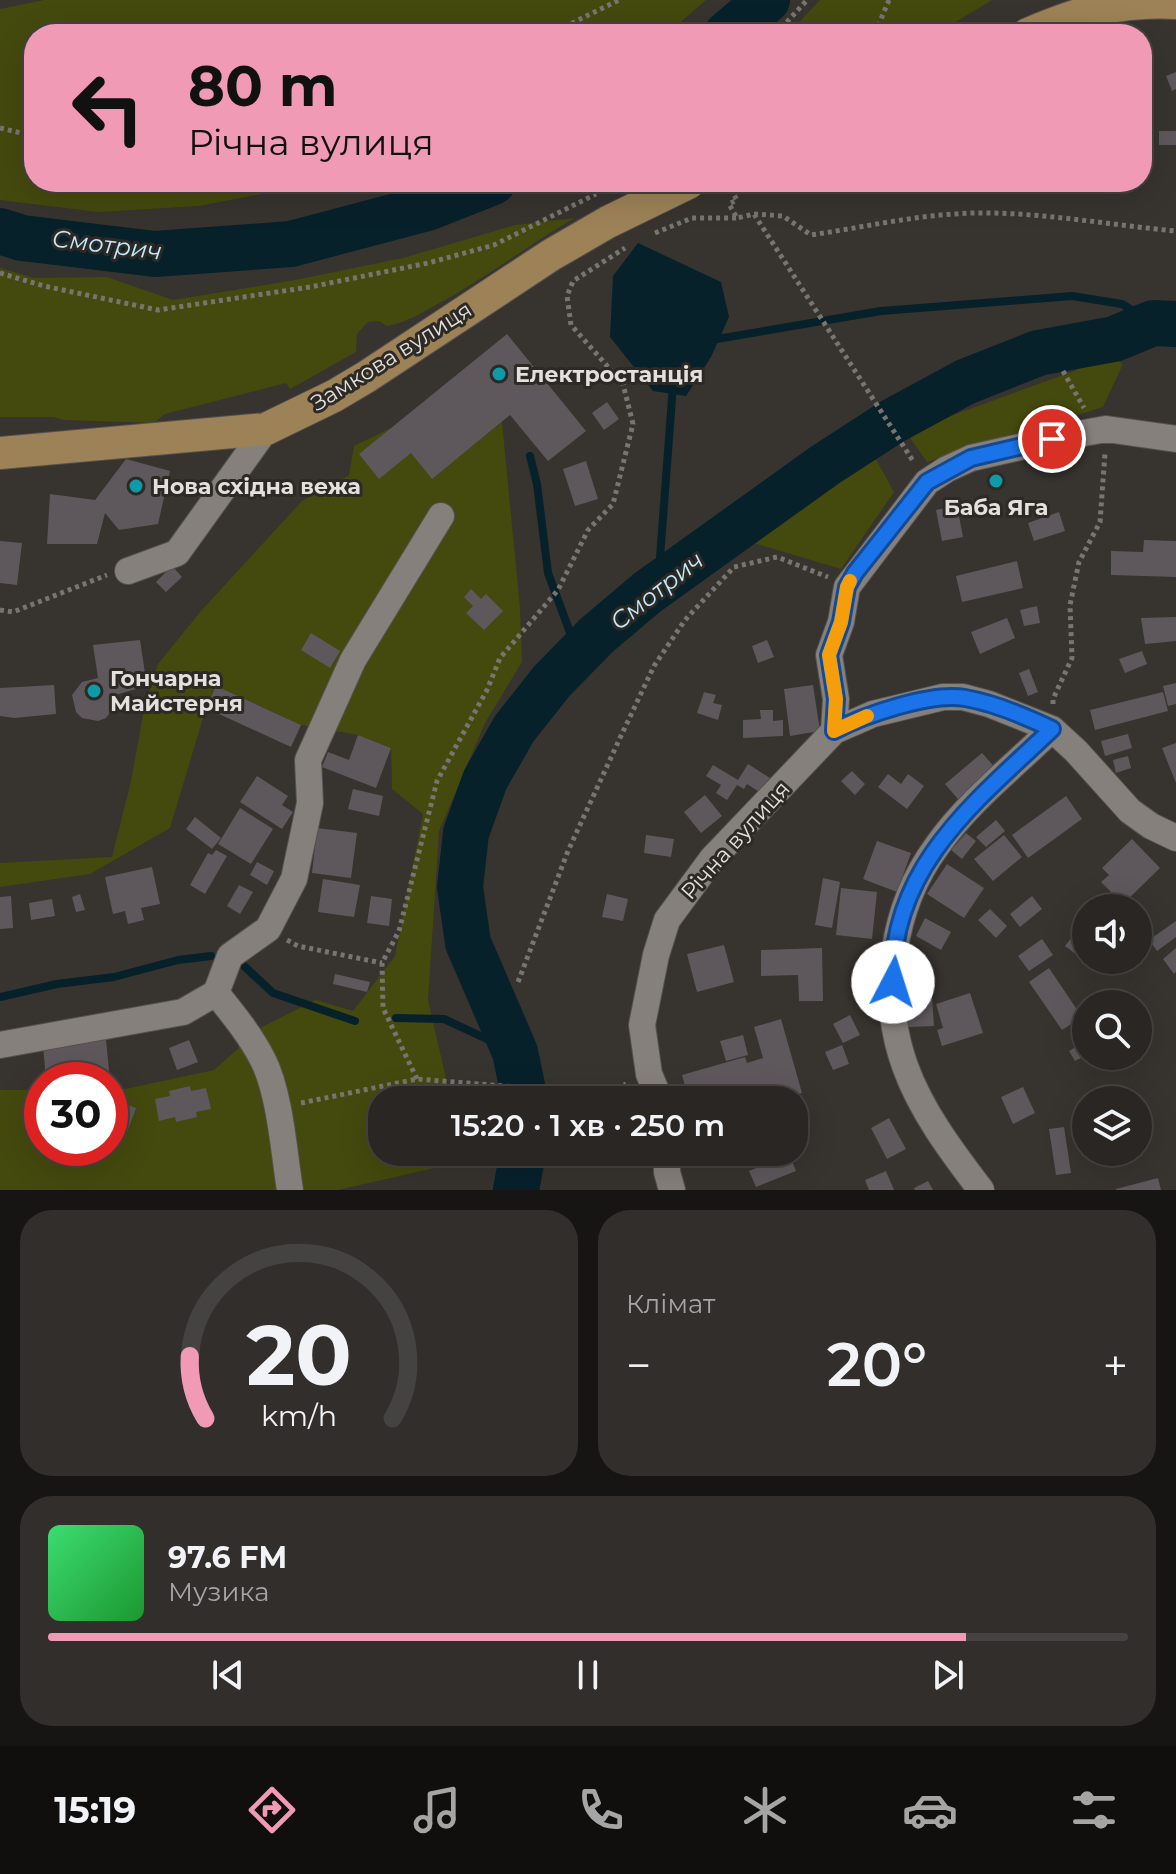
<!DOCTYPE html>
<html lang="uk">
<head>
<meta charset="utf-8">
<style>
  :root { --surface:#292623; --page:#312e2b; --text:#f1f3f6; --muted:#a5a5a6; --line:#454341; --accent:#f09ab5 }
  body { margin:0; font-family:Montserrat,sans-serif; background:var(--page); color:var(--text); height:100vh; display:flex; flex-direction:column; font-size:30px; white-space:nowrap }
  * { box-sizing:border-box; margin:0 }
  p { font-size:26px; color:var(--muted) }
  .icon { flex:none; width:44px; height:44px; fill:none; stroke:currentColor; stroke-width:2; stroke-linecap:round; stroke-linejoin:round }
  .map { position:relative; height:1190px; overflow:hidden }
  .side { display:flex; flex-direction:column; gap:20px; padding:20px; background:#171513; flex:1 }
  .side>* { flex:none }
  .top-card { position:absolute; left:24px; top:24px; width:1128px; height:168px; border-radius:32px; box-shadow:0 8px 32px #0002,0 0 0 2px var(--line); background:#f09ab5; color:#111; overflow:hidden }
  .buttons { position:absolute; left:1072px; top:894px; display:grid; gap:16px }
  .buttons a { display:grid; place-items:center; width:80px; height:80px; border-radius:50%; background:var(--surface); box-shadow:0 8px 32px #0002,0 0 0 2px var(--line); font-size:40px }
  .speed { position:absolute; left:24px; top:1062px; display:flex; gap:16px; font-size:40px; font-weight:700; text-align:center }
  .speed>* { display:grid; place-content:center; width:104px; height:104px; border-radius:50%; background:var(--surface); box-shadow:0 8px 32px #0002,0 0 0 2px var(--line); line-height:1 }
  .speed .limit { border:12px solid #d22; background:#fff; color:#111 }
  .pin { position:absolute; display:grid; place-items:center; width:68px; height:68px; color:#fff; margin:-34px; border:4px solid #fff; border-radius:50%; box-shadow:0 2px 8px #0007 }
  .me { position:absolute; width:88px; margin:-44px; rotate:5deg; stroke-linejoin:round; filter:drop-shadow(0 0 6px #0008) }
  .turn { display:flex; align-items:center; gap:28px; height:168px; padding:0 32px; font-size:36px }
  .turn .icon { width:104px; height:104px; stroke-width:2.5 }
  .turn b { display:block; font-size:56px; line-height:68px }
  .big { font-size:60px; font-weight:600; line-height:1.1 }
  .side .widget { flex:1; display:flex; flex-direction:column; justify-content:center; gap:12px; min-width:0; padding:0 28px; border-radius:32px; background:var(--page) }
  .side .dial { align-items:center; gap:0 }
  .dial svg { height:208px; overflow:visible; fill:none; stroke:var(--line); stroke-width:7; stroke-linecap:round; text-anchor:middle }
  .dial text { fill:var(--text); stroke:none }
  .song { display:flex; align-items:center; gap:24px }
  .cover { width:96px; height:96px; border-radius:12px; background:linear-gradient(135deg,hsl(140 70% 55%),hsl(130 70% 35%)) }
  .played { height:8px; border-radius:4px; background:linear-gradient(90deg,var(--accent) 85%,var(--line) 85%) }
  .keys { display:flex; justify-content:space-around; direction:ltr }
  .heat { display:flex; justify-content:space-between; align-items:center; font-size:44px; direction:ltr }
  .side .tiles { flex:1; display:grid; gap:20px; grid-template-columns:1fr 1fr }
  .widget:last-child { grid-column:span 2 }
  .trip { position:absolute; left:368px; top:1086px; width:440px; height:80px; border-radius:32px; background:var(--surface); box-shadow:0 8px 32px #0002,0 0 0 2px var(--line); font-weight:600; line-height:80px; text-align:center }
  .tabs { display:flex; height:128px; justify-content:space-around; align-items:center; background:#100f0e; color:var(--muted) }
  .tabs .icon { width:56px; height:56px }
  .tabs .selected { color:var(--accent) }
  .tabs b { font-size:36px; color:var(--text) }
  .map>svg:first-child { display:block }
  .green { fill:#44490e }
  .water { fill:#07212b }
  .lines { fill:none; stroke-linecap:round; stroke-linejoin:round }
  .stream { stroke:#07212b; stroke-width:8 }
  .river { stroke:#07212b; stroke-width:46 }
  .building { fill:#5e585c }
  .minor-casing { stroke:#56514e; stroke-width:28 }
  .major-casing { stroke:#56514e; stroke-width:34 }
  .path { stroke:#787470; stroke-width:5; stroke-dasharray:4 4; stroke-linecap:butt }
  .minor { stroke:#86807c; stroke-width:26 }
  .major { stroke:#9c8256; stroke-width:32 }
  .major-bridge-casing { stroke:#56514e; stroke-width:34; stroke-linecap:butt }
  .major-bridge { stroke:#9c8256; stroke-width:32 }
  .route-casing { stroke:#114b97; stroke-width:20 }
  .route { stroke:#1a73e8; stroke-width:14 }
  .slow { stroke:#f59e0b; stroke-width:14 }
  .culture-dot { fill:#0f9aa8; stroke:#2d2925; stroke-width:3 }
  .labels { text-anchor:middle; stroke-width:6; stroke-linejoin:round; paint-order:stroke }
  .street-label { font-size:22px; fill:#e3e0dd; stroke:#2d2925 }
  .poi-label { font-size:22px; font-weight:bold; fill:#e3e0dd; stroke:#2d2925; text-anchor:start }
  .water-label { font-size:24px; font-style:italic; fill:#c1eafd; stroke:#2d2925 }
</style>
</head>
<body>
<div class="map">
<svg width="1176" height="1190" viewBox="0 0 1176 1190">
  <rect width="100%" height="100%" fill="#37332f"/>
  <path class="green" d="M44,0H706L667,34H34V182H324L199,206L98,212L0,200V9Z
    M820,0H992L936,34H788Z
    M575,218C528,245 486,278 438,304C421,313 406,323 387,326L379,321L368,322L357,334L356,352L290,389L286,383L165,414L154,423L64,420L53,417H0V268L34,278L107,277L173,300L295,280L403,258L515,225Z
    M1097,346L1123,364L1103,407L927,462L906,432L1077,370Z
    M502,422L520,608L522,662L485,723L439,831L428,1000L451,1100H382V1152H460L461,1162L338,1190H0V1090H42V1148H110V1089H125L214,1070L262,1027L316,1000L353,1011L395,956L423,814L392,789L391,748L358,735L301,725L216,686L206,708L170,828L90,874L0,887V863L112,857L131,781L145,704L158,664L201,611L302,501L349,475L354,446L391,428L432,478Z
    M872,452L894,492L841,569L747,541Z"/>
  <path class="water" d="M638,243L721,282L729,317L711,357L686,396L653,391L610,337L613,276Z"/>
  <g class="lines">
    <path class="stream" d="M711,340L881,311L1072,296L1122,304L1153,323
      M530,456L537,484L548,573L578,654
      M658,584L673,385
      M244,966L273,993L355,1021
      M0,997L57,984L114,977L178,960L211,956
      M396,1018L444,1019L515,1052"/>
    <path class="river" d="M727,34L767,0
      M0,231L22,238L155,254L291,244L427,208L493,182
      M525,1100L515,1052L468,943L460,887L466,833L485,780L514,729L552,681L597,635L648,592L825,465L893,421L965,382L1038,353L1114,339L1153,323L1176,324
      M516,1190L523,1152"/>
  </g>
  <path class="building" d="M1176,72V89L1172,91L1166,76Z
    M1159,131H1176V145H1159Z
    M507,334L586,431L548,461L510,415L432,479L411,453L379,479L359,454Z
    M607,402L619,419L604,430L592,413Z
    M126,459L170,471L158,524L119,530L105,513L97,544H47L50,494L95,500Z
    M586,461L598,499L575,506L563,469Z
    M957,506L963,537L942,541L936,510Z
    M1059,512L1065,531L1034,541L1028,523Z
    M1144,540L1176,541V577L1111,575V551L1143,552Z
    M0,541L22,543L17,585L0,583Z
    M1017,561L1023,588L962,602L956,576Z
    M172,566L182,577L166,592L156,582Z
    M471,589L481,599L486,594L503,611L484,630L466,613L473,606L464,597Z
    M1037,606L1040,623L1024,626L1020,610Z
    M1176,617V641L1145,644L1141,618Z
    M1007,618L1015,638L980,654L971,632Z
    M311,633L340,651L330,668L301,650Z
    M140,640L147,686L115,695L116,704L106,718L98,721L82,718L76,712L72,695L82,682L98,678L93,645Z
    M767,640L774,657L758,663L752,646Z
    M1142,651L1147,664L1125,673L1119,659Z
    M1029,669L1038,692L1028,696L1019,673Z
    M1176,683V704L1168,706L1163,686Z
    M54,685L56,714L14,718L0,716V688Z
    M813,685L820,731L790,736L784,689Z
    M216,686L301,725L291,747L206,708Z
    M704,692L716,695L713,703L722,705L718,720L697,713Z
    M1163,692L1168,711L1095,730L1090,710Z
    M760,710H773V721L783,720V736L743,738V720L761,719Z
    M1128,734L1132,748L1105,756L1101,741Z
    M358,735L391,748L376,788L322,767L328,752L349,760Z
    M1176,743V783L1162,748Z
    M982,753L1000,773L963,805L945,784Z
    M1128,756L1131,768L1116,773L1113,760Z
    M748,764L770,778L761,793L747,784L744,789L737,785L727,800L716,793L721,785L706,776L713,765L738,780Z
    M852,771L865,784L855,795L841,781Z
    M888,774L901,784L908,774L924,786L907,809L878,787Z
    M257,776L288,796L282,805L293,812L282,829L240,802Z
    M353,789L383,796L379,816L348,809Z
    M705,795L722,816L701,833L684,812Z
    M1066,796L1082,819L1028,858L1012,835Z
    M240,808L273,829L251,864L218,844Z
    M195,817L221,838L212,849L186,829Z
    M996,820L1005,831L986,847L976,837Z
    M317,828L357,833L351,878L312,873Z
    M966,833L976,841L962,859L951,850Z
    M646,835L674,839L671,857L644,853Z
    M1004,835L1022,857L993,881L974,859Z
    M1132,839L1160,868L1123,904L1101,882L1109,875L1102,868Z
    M877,841L911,853L897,892L863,879Z
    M216,850L227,856L205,894L190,885L208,853L212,855Z
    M257,862L274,871L267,885L250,875Z
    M947,864L984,888L964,918L927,894Z
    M152,867L160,904L141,908L144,920L128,924L125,911L113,914L105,877Z
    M823,878L840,882L832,928L815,925Z
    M323,879L360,885L354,917L318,912Z
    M239,885L253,892L240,914L227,906Z
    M841,888L877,892L872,939L836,935Z
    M80,894L85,910L76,912L72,897Z
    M607,894L628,899L623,921L602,917Z
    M11,896L13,928L0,929V897Z
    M371,896L392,899L389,926L367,923Z
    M1032,896L1042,909L1020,927L1010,914Z
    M52,899L55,916L31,920L29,903Z
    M990,909L1007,926L996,938L978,920Z
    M925,918L951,932L941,950L916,936Z
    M1176,921V937L1157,951L1149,940Z
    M1079,928L1086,933V952L1081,958L1065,946Z
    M1042,939L1053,955L1029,971L1018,956Z
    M724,945L734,982L697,992L687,954Z
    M822,948L823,1001H799L798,975L761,976V950Z
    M1176,948V972L1174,974L1163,959Z
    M1096,960H1117L1108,972L1095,962Z
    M1049,968L1082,1017L1062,1030L1029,982Z
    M335,974L370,982L367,992L333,984Z
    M970,993L983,1033L942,1046L937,1030L943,1028L936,1004Z
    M932,995L934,1026L908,1027L906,997Z
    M850,1015L860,1035L843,1043L833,1024Z
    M781,1019L802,1093L778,1100H689L682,1075L745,1057L747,1063L763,1058L754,1027Z
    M743,1035L748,1055L726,1061L720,1041Z
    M106,1040L110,1080H46L43,1045Z
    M189,1040L198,1062L177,1070L169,1048Z
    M1084,1042L1086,1055L1075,1061L1069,1051Z
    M842,1045L849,1064L833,1070L825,1052Z
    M190,1086L191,1091L206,1088L211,1109L196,1112L197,1117L176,1122L175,1117L159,1121L155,1099L170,1096L169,1091Z
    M1023,1087L1035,1113L1013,1124L1001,1097Z
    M110,1099L136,1108L127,1132L110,1126Z
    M889,1118L906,1149L887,1159L871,1128Z
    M1064,1127L1071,1173L1056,1175L1049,1129Z
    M789,1154L796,1171L756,1187L749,1171Z
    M886,1171L894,1190H869L865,1180Z
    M1158,1178L1161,1190H1116V1189Z
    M928,1181L933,1190H915L914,1188Z"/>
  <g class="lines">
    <g class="minor-casing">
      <path id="minor" d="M128,571L177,553L266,429
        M834,731L836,699L829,655L841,622L847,587L927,482L947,469L971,458L1073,435L1106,429L1176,439
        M216,993L230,956L268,929L294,879L310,803L308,760L353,660L441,516
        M0,1045L183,1012L216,993C233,1014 251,1036 263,1060C280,1093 284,1153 290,1190
        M660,1100L649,1074L642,1025L656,955L667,920L712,859L834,731L873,714L943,697H963L989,704L1052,729L1076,751L1130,811L1151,826L1176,838
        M667,1152V1172L672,1190
        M981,1190C952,1152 921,1111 905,1066C879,994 892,907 937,846C968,802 1013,767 1052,729"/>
    </g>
    <g class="major-casing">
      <path id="major" d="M1028,34C1079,12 1119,0 1176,3
        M0,453L266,429"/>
    </g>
    <path class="path" d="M889,0L878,26L903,34
      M550,34L619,0
      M776,34L807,0
      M0,128L34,136
      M726,182L737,200L729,204L737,218L754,214L913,461
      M754,214L783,216L811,235C865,227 920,214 975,213C1042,212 1109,225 1176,231
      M655,233L692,218H737
      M0,273L44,286L158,310L310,287L428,263L494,245L596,194
      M1063,371L1084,408
      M0,610L13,612L107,575
      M1053,704V699L1072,658L1070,605L1079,562L1100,522L1105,453
      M287,940L298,946L382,963
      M518,982L568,851L620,738L654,666L685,620L734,567L777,557L828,577
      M417,1079L383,1008L382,963L399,931L437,781L487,690L500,658L558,590L588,530L613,504L633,424L623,384L571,325L567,296L573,281L625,248
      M301,1103L417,1079L603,1094L626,1084"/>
    <use href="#minor" class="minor"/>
    <use href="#major" class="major"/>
    <g class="major-bridge-casing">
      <path id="major-bridge" d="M266,429L334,396L366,377L551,255L608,222L690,182"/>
    </g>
    <use href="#major-bridge" class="major-bridge"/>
  </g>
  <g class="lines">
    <g class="route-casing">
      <path id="route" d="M893,982C890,867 976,801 1052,729C1025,716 994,703 965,698C931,692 864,715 834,731L836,699L829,655L841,622L847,587L855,573L927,482L971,458L1052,439"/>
    </g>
    <use href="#route" class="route"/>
    <path class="slow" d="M850,581L847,587L841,622L829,655L836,699L834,731L867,716"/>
  </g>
  <g class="culture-dot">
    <circle cx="499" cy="374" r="8"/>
    <circle cx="996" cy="481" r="8"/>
    <circle cx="136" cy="486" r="8"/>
    <circle cx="94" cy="691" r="8"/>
  </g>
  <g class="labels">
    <g class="street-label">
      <text transform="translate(391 356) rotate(-32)" y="8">Замкова вулиця</text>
      <text transform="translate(735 840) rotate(-48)" y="8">Річна вулиця</text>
    </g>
    <g class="poi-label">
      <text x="515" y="382">Електростанція</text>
      <text x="152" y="494">Нова східна вежа</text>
      <text x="996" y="515" text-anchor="middle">Баба Яга</text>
      <text x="110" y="686">Гончарна<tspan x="110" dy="25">Майстерня</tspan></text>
    </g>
    <g class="water-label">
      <text transform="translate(107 245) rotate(7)" y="8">Смотрич</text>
      <text transform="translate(657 591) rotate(-38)" y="8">Смотрич</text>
    </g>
  </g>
</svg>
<div class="buttons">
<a><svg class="icon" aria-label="sound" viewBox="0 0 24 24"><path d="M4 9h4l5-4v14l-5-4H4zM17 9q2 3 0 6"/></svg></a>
<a><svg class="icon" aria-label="search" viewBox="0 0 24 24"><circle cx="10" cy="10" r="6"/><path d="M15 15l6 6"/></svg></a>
<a><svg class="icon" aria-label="layers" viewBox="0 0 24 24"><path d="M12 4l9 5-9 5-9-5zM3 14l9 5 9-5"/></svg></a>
</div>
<div class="speed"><div class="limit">30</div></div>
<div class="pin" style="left:1052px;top:439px;background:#d93025"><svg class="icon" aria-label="arrive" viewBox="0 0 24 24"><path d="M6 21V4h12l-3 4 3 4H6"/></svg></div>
<svg class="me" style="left:893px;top:982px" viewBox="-20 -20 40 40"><circle r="19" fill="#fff"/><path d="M0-13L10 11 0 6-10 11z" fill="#1a73e8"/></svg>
<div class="trip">15:20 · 1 хв · 250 m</div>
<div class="top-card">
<div class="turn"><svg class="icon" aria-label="left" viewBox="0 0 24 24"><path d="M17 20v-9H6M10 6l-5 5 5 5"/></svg><div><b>80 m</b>Річна вулиця</div></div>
</div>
</div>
<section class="side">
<div class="tiles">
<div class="widget dial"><svg viewBox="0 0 100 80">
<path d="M14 69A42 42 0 1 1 86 69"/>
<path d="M14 69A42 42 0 0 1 8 45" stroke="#f09ab5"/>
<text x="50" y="56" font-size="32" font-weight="700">20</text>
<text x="50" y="72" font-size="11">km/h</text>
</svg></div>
<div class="widget"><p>Клімат</p>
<div class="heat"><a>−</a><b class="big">20°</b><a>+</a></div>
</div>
<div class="widget">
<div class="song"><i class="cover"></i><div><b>97.6 FM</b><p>Музика</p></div></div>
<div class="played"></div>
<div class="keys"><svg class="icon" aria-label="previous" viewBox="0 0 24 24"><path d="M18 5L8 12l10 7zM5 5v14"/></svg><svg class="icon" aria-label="pause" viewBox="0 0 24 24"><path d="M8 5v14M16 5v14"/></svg><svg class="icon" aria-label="next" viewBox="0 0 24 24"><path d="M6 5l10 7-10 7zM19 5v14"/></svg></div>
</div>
</div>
</section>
<nav class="tabs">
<b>15:19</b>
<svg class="icon selected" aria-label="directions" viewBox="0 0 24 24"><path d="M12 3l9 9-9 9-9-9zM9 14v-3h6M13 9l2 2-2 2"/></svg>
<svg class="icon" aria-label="music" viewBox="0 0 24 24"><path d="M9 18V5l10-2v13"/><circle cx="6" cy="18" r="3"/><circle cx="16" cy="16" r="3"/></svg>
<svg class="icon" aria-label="phone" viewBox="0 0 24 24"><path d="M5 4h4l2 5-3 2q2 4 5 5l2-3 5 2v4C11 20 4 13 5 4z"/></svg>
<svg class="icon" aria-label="climate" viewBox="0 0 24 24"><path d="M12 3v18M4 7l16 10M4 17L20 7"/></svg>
<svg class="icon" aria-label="car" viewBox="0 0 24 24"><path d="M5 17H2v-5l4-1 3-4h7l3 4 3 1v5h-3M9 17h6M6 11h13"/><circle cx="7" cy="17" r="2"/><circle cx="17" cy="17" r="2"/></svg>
<svg class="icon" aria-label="filters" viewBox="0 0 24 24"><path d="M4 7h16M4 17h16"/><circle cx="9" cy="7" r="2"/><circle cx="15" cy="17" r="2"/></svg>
</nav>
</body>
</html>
